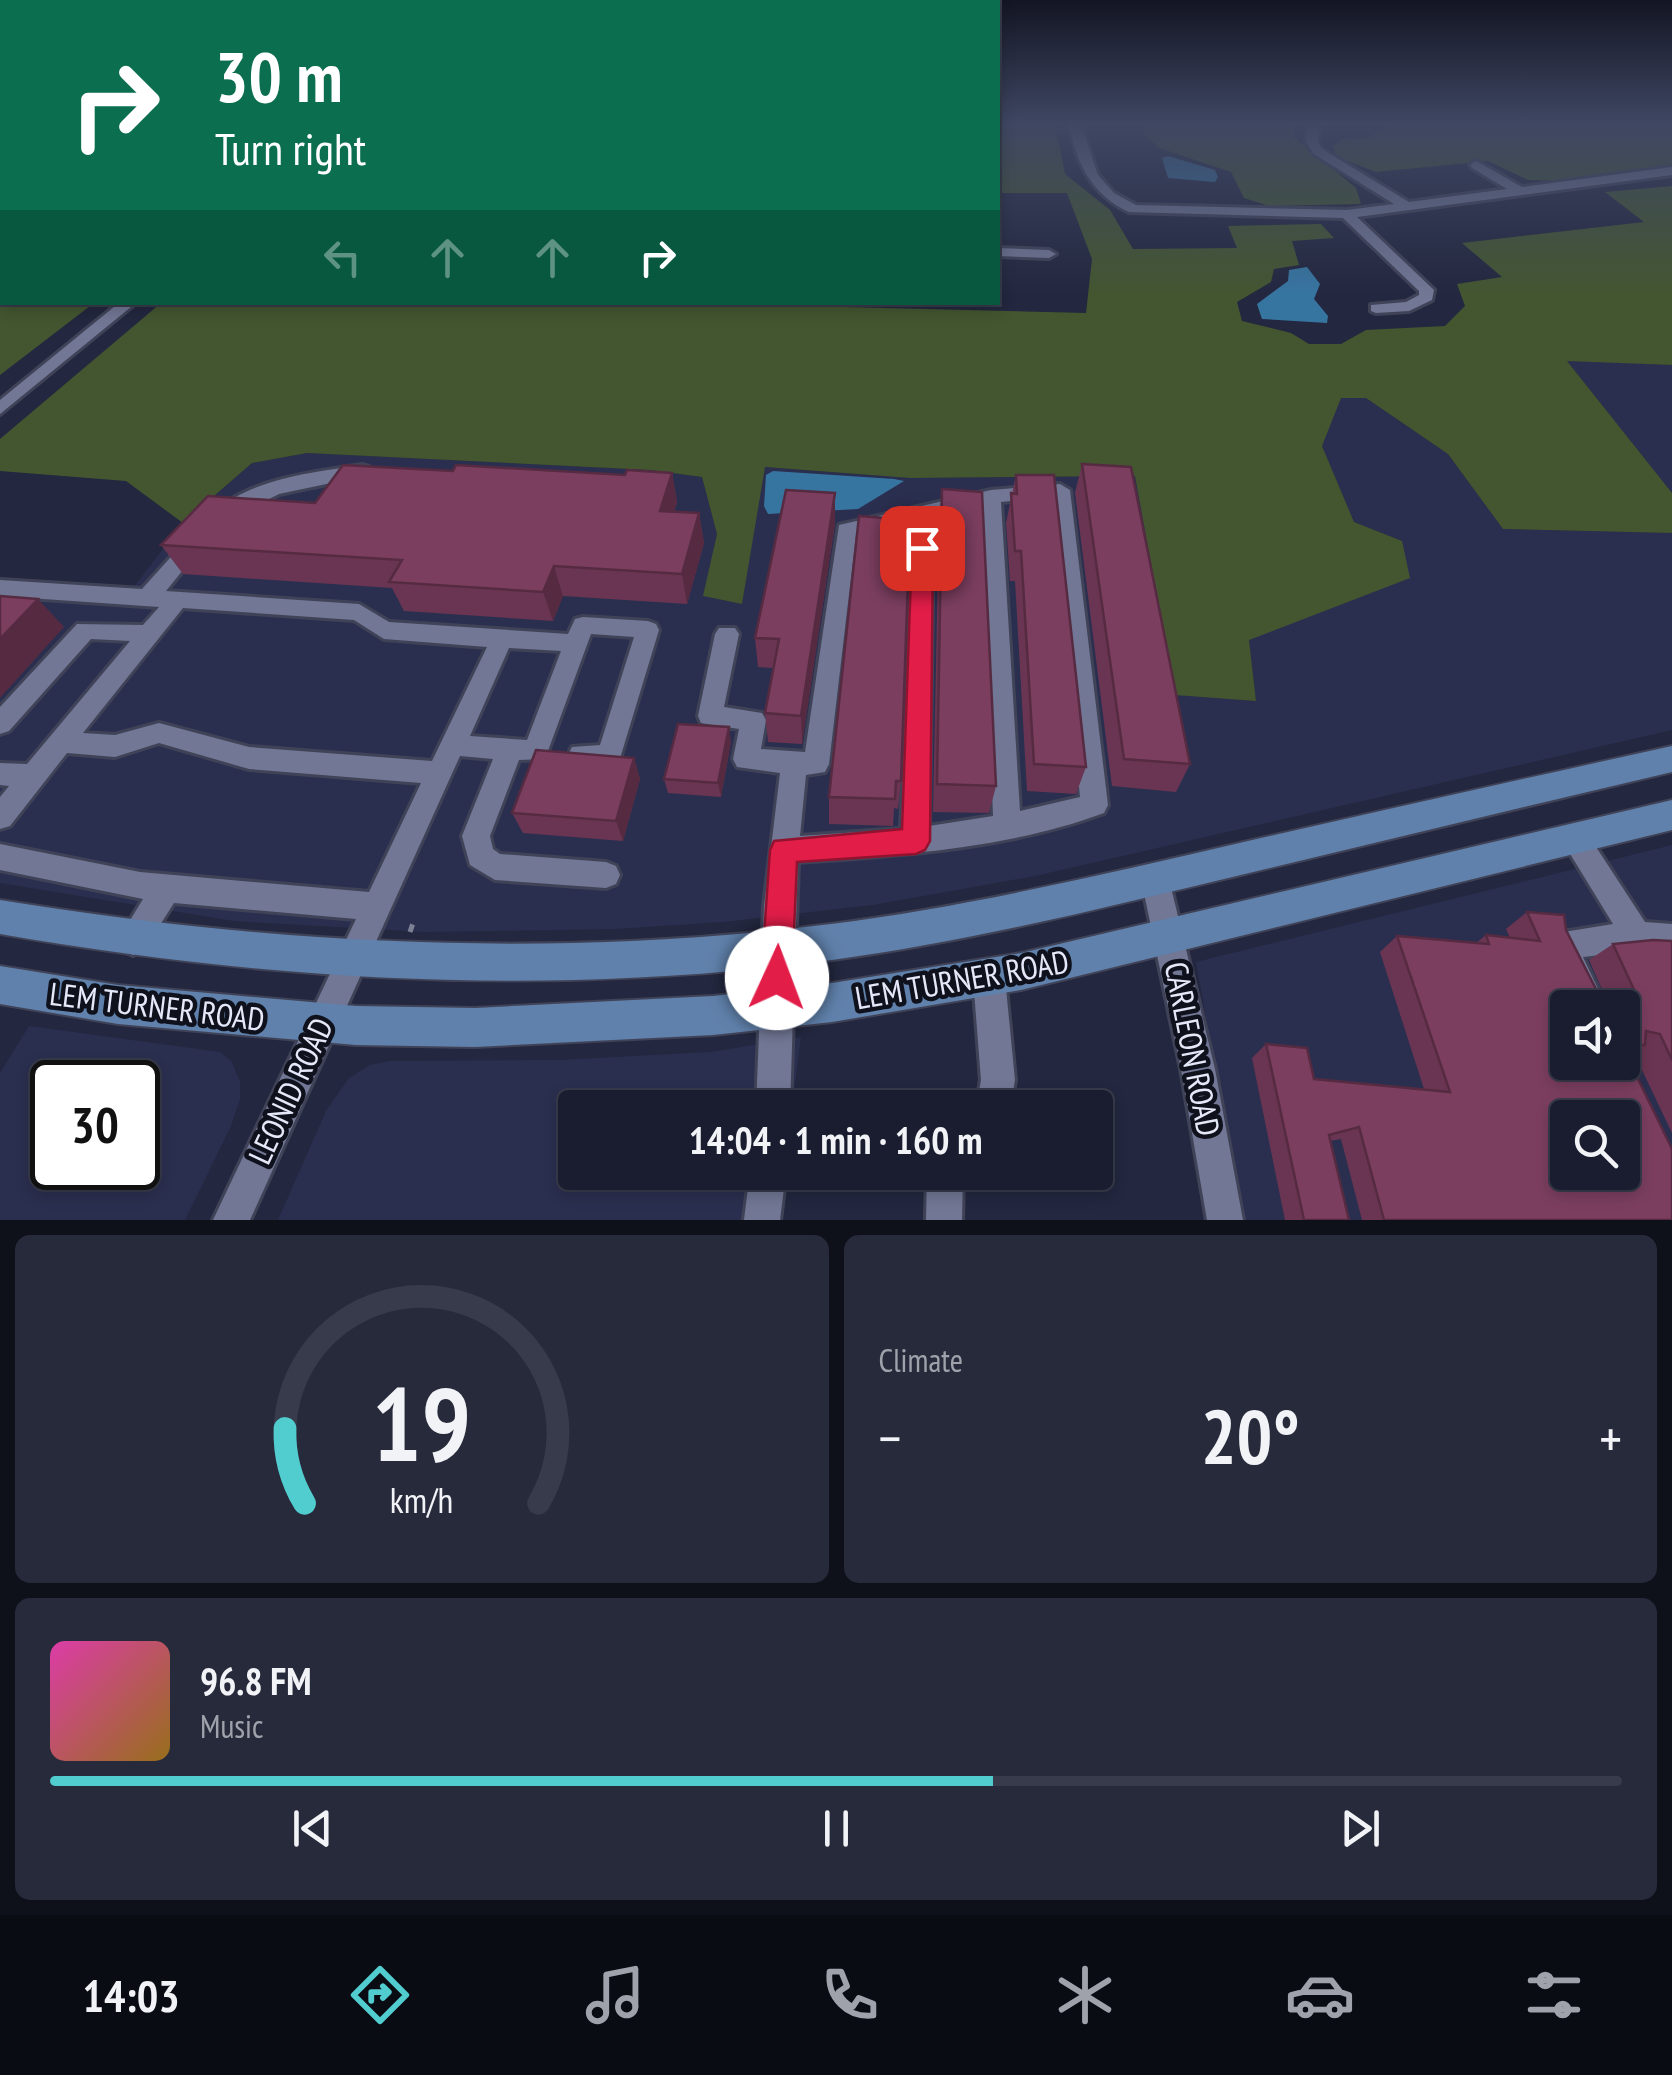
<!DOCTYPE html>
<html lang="en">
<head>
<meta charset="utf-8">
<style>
  :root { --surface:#1a1d2f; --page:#272a3b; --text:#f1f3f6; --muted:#9fa2aa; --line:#383b4b; --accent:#52cdcf }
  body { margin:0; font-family:"PT Sans Narrow",sans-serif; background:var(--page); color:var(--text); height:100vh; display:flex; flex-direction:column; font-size:38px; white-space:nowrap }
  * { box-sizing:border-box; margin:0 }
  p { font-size:32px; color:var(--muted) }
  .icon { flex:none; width:55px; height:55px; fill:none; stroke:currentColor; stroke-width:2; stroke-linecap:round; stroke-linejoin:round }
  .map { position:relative; height:1220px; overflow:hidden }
  .drawer { display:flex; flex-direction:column; gap:15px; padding:15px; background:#0e101a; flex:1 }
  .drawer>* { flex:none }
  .guide { position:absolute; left:0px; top:0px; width:1000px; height:305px; box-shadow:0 5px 15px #0003,0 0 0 2px var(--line); background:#0b6e4f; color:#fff; overflow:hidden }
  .fabs { position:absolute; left:1550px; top:990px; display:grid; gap:20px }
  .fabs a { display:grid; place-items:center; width:90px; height:90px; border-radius:10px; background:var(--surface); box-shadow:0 5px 15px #0003,0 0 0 2px var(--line); font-size:50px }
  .speed { position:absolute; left:30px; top:1060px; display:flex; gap:20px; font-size:50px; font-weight:700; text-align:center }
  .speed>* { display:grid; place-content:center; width:130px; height:130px; border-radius:50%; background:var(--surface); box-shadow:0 5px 15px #0003,0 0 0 2px var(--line); line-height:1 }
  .speed .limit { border:5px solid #111; border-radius:15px; background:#fff; color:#111 }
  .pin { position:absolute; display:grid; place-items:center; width:85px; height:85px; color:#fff; margin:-42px; border-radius:20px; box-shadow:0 5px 15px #0006 }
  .me { position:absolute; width:110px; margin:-55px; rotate:2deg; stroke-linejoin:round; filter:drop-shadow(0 0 8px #0008) }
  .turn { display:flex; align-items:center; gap:35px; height:210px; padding:0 50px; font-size:45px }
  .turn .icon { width:130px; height:130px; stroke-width:2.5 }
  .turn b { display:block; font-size:70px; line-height:85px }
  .lanes { display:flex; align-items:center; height:95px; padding:0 50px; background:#0003; justify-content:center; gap:50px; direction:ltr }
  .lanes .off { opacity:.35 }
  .big { font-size:75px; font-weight:800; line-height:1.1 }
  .drawer .widget { flex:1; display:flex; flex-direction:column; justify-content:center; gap:15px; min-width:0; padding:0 35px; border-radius:15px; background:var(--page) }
  .drawer .dial { align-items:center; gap:0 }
  .dial svg { height:260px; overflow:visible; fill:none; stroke:var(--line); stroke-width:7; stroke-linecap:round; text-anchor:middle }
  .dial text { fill:var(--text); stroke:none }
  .song { display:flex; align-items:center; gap:30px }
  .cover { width:120px; height:120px; border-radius:15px; background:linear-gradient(135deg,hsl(320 70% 55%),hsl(40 70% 35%)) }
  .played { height:10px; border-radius:5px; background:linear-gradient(90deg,var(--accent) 60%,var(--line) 60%) }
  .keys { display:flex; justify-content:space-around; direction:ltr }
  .heat { display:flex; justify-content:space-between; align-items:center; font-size:55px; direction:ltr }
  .drawer .tiles { flex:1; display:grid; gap:15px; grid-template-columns:1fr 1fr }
  .widget:last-child { grid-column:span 2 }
  .trip { position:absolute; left:558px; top:1090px; width:555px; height:100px; border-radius:10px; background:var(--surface); box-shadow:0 5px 15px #0003,0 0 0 2px var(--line); font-weight:800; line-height:100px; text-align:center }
  .tabs { display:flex; height:160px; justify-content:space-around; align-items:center; background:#0a0c13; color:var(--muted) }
  .tabs .icon { width:70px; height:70px }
  .tabs .active { color:var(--accent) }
  .tabs b { font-size:45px; color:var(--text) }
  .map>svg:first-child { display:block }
  .built { fill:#2b2f4f; fill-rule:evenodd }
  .green { fill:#435630 }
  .water { fill:#3775a1 }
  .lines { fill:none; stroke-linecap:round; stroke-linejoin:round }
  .minor-casing { stroke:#404358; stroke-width:6 }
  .major-casing { stroke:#404358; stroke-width:4 }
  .path { stroke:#7c8094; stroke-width:5; stroke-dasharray:8 8; stroke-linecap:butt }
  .minor { fill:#717794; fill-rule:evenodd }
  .major { fill:#6081ab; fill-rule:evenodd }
  .wall { fill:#6a3552 }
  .shaded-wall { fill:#562b42 }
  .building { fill:#7b3e5f; stroke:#562b42; stroke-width:2.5; fill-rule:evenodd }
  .route { fill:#e11d48; stroke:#92132f; stroke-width:2.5 }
  .labels { text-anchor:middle; stroke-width:9; stroke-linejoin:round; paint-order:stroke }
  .near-street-label { font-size:32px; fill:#e4e8f8; stroke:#0f111c }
</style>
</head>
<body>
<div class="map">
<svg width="1672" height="1220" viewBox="0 0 1672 1220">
  <rect width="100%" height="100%" fill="#23273f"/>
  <path class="built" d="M1566,360L1672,365V493Z
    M1340,398H1366L1448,454L1503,529L1672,533V730L1035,876L873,905L723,922L614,929L424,932L234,921L0,883V577L133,588L183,523L252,463L307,453L650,470L702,477L717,534L704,596L742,604L764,467L910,478L1136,476L1175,694L1256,701L1249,640L1402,541L1354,522L1322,446Z
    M1672,845V1220H1242L1196,962ZM1568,1008H1622V1062H1568ZM1568,1118H1622V1172H1568Z
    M29,1026L220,1052L231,1061L240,1081V1099L231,1126L185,1220H0V1073ZM52,1082H138V1168H52Z
    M801,1037L792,1107L575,1108V1172L784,1173L778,1220H278L326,1111L348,1079L370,1065L390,1061L559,1060L711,1052Z"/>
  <path class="green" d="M998,124H1055L1065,174L1110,210L1133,249L1237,248L1228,226L1321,224L1334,238L1292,241L1299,265L1274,269L1271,282L1237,302L1242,321L1291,333L1309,344H1341L1366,330L1445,326L1465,306L1457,284L1502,277L1462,243L1644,222L1605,192L1672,186V365L1567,361L1672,493V533L1503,529L1448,454L1366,398H1341L1322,446L1354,522L1402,541L1410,578L1249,640L1256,701L1175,695L1135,476L910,478L765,467L742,604L703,596L717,534L702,477L650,470L307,453L252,463L183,523L126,481L0,471V439L161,303L634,302L1086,313L1092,259L1067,193H998Z
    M1150,124H1293L1294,137L1356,188L1361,204L1269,206L1244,198L1231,172L1159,148L1142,132Z
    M1396,124H1672V168L1559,181L1528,180L1488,161L1376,172L1335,156L1333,146L1342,139L1367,138Z
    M0,281L2,302L94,303L0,375Z"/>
  <path class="water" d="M1168,156L1215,170L1218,177L1215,182L1168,178L1162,158Z
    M1307,267L1320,284L1314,299L1328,316L1327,323L1262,319L1257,304L1288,281L1289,270Z
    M773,471L894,479L904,481L858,509L768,514L764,506L766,475Z"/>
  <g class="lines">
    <g class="minor-casing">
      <path id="minor" d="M1069,124H1081L1098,175L1114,193L1136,205L1347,210L1394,204L1314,154L1306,142L1307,124H1319L1318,142L1322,149L1409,202L1507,189L1472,168L1470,165L1476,161L1522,187L1672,167V175L1357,217L1434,290L1432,300L1409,311L1376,313L1371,311V305L1406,302L1419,295V291L1343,218L1129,212C1092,195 1076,163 1069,124Z
        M0,228H2V236H0Z
        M998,248L1049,250L1056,254L1049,258L998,256Z
        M120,302H137L0,414V400Z
        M362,465L369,467L372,471L369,475L279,494L223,522L213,515C242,480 319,471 362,465Z
        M1060,484L1070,490L1108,805L1104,813C1007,849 900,855 798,862L790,1108H756L764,906L780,773L737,767L733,759L739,729L701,723L698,716L715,634L719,628H735L739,634L724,707L762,713L766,720L761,749L805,752L839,525L991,490ZM1051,497L1080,797L1020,811L1001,502ZM981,505L993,816L929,826L933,516ZM913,521L901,829L800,836L806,775L825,772L829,764L856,535Z
        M194,537L204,544L166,591L359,604L389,622L568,634L575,619L583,617L648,621L656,624L659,630L618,765C604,770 586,768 572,763L568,755L572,747L600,745L634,637L591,634L545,759L519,760L490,836L493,849L500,854L606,862L616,866L620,875L616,884L606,888L495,880L470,865L462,836L493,759L460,756L250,1220H213L356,919L174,903L144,950L133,955L122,950L118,940L143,899L0,870V844L140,872L369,892L421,783L249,769L159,743L115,757L67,753L10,826L0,829V797L9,786L0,785V763L27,764L130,641L91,639L9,731L0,734V707L77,624L143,625L159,607L0,596V580L142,589L187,539ZM183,608L354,620L384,639L487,647L432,761L249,747L159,723L115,735L83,733ZM509,648L561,651L527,740L470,736Z
        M1575,826L1585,830L1645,922L1672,924V954L1637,951L1583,957L1607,1008H1575L1547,945L1551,934L1613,924L1561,839L1565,830Z
        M1155,866L1165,870L1169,879L1215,1069L1243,1220H1207L1181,1069L1141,879L1145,870Z
        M989,962L1000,967L1005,978L1015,1080L1010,1108H976L981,1080L973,978L978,967Z
        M750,1172H786L780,1220H744Z
        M927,1172H963L962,1220H926Z"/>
    </g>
    <g class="major-casing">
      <path id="major" d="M1672,746V772C1531,805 1390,839 1249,873C1111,906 973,941 832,960C553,997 276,982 0,934V900C276,945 553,959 831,924C972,906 1110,873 1248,841C1389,809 1531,777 1672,746Z
        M1672,800V830L1021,990L832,1022L713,1035L475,1047L356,1045L118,1024L0,1004V966L118,985L356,1006L475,1008L713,996L832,983L1021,953Z"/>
    </g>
    <path class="path" d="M410,932L414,920"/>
    <use href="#minor" class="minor"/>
    <use href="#major" class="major"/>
  </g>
  <path class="wall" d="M1082,464L1190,764L1176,792L1112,786L1075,493Z
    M453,471L625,475L672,473L677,502L674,512L699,513L704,543L687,604L563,596L553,621L404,611L392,588L183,574L161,545L315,503Z
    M1016,475L1086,767L1076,794L1027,791L1015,581H1010L1006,523Z
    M942,489L996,786L989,813L933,812L939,519Z
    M859,516L901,781L898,809L894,808L893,826L829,824V797Z
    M835,523L802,744L768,742L765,713L773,668L758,667L755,638Z
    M731,742L721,797L668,793L664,779Z
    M634,758L640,779L623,841L523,833L512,813Z
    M1527,912L1566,930L1600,997L1605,996L1589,960L1613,944L1672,941V1133L1633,1051L1626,1054L1672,1220H1362L1341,1139L1330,1141L1349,1220H1285L1252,1058L1266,1044L1314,1079L1424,1089L1380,952L1397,936L1476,943L1486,935L1510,938L1506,929Z"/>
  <path class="shaded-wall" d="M672,473L677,502L665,540L660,511Z
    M835,493V523L802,744L801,716Z
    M699,513L704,543L687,604L682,574Z
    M554,566L563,596L553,621L543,592Z
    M38,599L64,627L0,698V639Z
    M729,727L731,742L721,797L718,783Z
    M634,758L640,779L623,841L616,821Z"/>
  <path class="building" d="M1082,464L1131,467L1190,764L1124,759Z
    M343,465L453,471L456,465L625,475L627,470L672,473L660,511L699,513L682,574L554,566L543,592L389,582L402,560L161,545L208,496L315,503Z
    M1016,475H1054L1086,767L1034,764L1021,551H1015L1011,493L1017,494Z
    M942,489L982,492L996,786L937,784Z
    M786,490L835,493L801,716L765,713L779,639L755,638Z
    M859,516L910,520L901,781H896L895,799L829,797Z
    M0,596L38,599L0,639Z
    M678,724L729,727L718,783L664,779Z
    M536,750L634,758L616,821L512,813Z
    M1527,912L1564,915L1566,930L1600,997L1636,994L1613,944L1653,940L1672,941V1060L1660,1034L1646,1031L1645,1045H1627L1624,1050L1672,1149V1220H1384L1359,1127L1329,1135L1349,1220H1304L1266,1044L1307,1048L1314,1079L1450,1092L1397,936L1489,944L1486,935L1540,941ZM1568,1008H1622V1062H1568ZM1568,1118H1622V1172H1568Z"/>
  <linearGradient id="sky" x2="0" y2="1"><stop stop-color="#131523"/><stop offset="0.42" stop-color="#3f4763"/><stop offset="1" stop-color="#3f4763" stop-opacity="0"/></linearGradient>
  <rect width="1672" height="295" fill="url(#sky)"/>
  <path class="route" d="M922,541L933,548L930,841L925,850L916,854L797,862L792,978L788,989L777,994L766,989L761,978L770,850L774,841L902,829L912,548Z"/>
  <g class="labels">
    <g class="near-street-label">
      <text transform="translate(962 980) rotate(-10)" y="11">LEM TURNER ROAD</text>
      <text transform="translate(157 1007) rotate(7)" y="11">LEM TURNER ROAD</text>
      <text transform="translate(1192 1049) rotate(79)" y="11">CARLEON ROAD</text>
      <text transform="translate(291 1091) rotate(-65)" y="11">LEONID ROAD</text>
    </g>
  </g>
</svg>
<div class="fabs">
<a><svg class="icon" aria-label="sound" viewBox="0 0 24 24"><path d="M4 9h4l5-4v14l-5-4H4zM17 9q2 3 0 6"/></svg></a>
<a><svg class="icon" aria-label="search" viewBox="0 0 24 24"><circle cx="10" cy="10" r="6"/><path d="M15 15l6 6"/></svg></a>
</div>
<div class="speed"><div class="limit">30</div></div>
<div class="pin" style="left:922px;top:548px;background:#d93025"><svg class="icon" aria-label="arrive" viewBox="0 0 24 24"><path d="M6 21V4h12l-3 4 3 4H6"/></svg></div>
<svg class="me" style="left:777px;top:978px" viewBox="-20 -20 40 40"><circle r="19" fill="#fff"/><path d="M0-13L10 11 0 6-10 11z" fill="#e11d48"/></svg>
<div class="trip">14:04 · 1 min · 160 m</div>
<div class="guide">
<div class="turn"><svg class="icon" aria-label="right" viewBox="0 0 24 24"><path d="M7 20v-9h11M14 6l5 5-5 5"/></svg><div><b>30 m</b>Turn right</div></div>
<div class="lanes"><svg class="icon off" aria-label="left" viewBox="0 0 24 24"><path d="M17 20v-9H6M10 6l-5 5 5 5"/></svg><svg class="icon off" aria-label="ahead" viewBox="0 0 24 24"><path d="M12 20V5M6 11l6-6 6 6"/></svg><svg class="icon off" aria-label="ahead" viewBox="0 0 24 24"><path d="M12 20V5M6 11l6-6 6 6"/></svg><svg class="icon" aria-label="right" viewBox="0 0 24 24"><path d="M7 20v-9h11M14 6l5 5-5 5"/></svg></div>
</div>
</div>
<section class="drawer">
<div class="tiles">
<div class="widget dial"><svg viewBox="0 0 100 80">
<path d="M14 69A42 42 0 1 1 86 69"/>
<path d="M14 69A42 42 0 0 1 8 46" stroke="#52cdcf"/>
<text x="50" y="56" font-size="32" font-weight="700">19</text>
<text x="50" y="72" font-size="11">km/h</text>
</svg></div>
<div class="widget"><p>Climate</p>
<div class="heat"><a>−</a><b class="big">20°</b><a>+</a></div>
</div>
<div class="widget">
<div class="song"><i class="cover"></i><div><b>96.8 FM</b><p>Music</p></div></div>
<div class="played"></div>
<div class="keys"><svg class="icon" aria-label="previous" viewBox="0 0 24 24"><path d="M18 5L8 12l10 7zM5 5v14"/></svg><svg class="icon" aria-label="pause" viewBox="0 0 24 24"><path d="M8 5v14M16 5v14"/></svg><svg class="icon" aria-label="next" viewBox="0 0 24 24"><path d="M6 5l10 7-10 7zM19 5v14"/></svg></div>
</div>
</div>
</section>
<nav class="tabs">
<b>14:03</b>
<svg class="icon active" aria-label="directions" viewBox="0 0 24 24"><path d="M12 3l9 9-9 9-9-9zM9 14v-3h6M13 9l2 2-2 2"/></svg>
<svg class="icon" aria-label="music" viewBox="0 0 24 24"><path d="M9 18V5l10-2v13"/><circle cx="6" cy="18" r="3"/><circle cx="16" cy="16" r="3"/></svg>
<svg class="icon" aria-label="phone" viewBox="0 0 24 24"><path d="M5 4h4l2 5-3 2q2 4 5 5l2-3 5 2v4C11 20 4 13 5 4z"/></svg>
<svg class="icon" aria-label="climate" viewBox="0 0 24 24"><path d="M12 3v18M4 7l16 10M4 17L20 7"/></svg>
<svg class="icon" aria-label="car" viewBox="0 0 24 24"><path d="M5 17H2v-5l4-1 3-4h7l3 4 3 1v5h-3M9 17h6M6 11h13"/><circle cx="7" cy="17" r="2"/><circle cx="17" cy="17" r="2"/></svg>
<svg class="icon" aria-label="filters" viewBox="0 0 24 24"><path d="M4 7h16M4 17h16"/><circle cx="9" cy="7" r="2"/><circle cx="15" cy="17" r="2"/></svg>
</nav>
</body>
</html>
